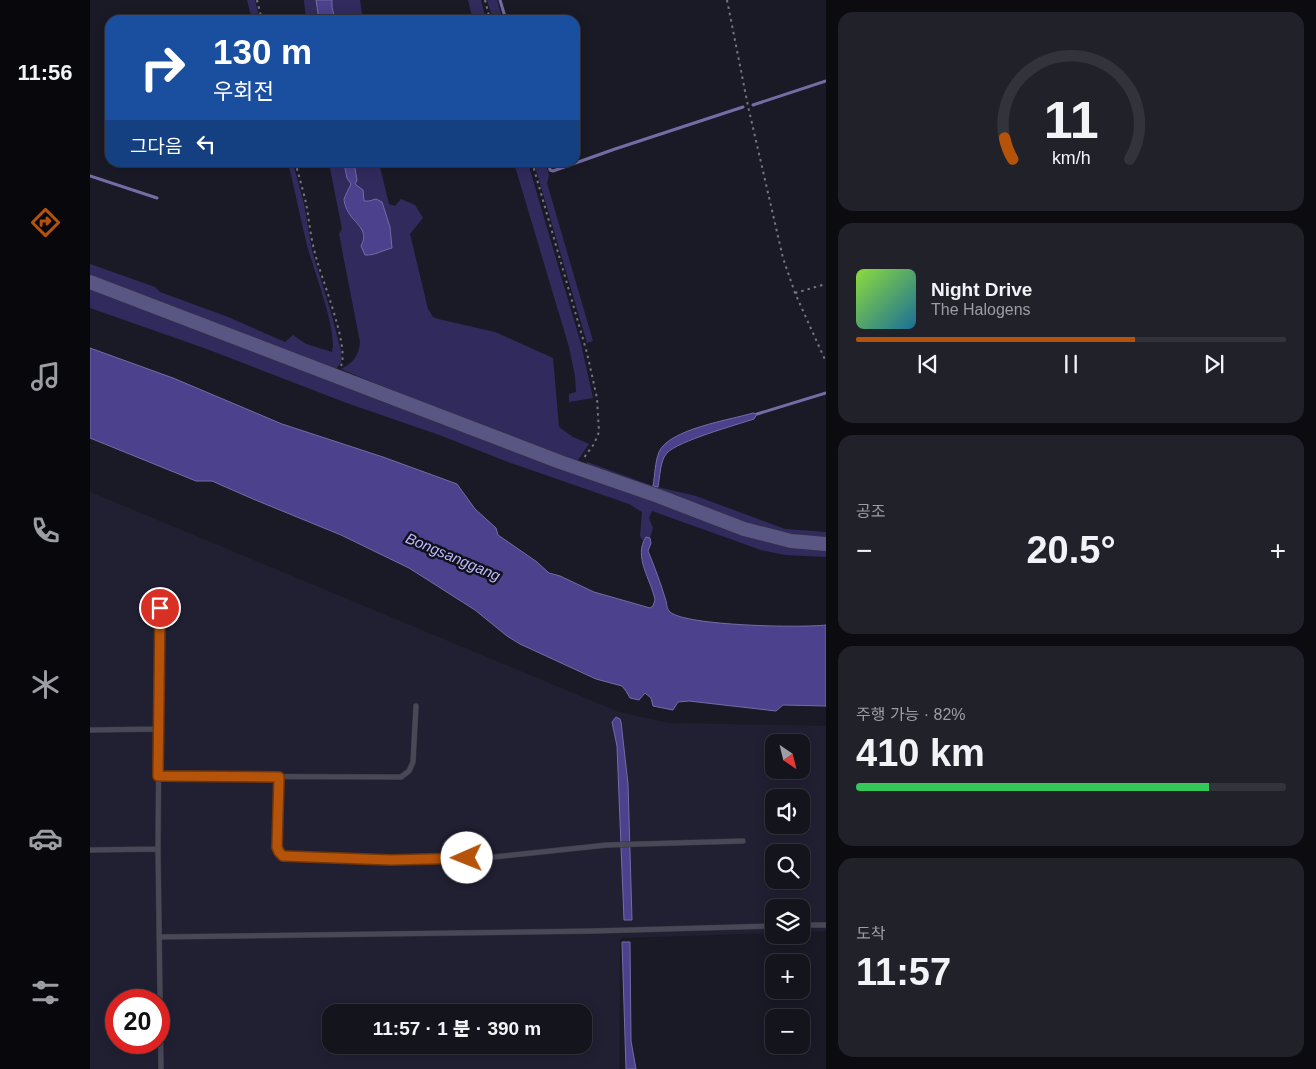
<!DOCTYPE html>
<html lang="ko">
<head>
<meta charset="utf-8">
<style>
  :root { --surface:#14141d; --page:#21212a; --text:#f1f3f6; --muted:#9d9ea4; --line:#33333b; --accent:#b45309 }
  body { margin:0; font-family:Helvetica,"Noto Sans KR",sans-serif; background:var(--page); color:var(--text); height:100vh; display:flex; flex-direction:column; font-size:19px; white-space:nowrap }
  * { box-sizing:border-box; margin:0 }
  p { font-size:16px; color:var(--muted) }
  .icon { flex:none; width:28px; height:28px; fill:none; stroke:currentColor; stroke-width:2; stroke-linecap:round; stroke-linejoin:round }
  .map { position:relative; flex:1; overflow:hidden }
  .sheet { display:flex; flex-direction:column; gap:12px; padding:12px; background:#0b0b10; width:490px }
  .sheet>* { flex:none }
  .banner { position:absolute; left:15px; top:15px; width:475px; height:152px; border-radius:15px; box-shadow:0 2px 12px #0003,0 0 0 1px var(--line); background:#1a4fa0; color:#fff; overflow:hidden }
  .needle { width:32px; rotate:145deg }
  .tools { position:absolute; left:675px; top:734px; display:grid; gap:10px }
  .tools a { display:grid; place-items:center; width:45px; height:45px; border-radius:10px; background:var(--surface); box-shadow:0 2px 12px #0003,0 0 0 1px var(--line); font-size:25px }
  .speed { position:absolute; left:15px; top:989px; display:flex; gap:10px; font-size:25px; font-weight:700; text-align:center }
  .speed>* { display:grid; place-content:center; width:65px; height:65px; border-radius:50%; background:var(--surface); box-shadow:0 2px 12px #0003,0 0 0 1px var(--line); line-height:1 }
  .speed .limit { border:8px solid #d22; background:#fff; color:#111 }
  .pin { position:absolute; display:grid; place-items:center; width:42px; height:42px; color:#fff; margin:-21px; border:2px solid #fff; border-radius:50%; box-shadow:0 1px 5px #0007 }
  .me { position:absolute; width:55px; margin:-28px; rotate:269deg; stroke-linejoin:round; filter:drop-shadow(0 0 4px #0008) }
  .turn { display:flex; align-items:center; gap:18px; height:105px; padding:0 25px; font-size:22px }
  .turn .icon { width:65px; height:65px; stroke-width:2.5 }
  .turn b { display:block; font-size:35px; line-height:42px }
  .then { display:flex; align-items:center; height:48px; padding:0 25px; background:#0003; gap:10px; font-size:19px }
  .big { font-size:38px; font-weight:800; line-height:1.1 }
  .sheet .tile { flex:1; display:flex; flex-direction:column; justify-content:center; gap:8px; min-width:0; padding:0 18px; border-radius:15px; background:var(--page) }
  .sheet .dial { align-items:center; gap:0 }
  .dial svg { height:130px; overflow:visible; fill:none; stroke:var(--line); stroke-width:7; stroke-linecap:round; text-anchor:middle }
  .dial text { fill:var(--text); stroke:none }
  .song { display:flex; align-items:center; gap:15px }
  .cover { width:60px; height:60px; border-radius:8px; background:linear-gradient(135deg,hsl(90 70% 55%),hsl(200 70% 35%)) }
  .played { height:5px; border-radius:2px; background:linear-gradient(90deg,var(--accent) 65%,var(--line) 65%) }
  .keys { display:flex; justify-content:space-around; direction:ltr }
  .heat { display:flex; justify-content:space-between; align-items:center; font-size:28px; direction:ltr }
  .charge { height:8px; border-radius:4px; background:linear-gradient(90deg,#34c759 82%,var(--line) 0) }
  .trip { position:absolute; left:232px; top:1004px; width:270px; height:50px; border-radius:15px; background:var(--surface); box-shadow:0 2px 12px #0003,0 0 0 1px var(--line); font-weight:800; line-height:50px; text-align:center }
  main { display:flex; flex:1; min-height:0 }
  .tabs { display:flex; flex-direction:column; width:90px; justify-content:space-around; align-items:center; background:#08080c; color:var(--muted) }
  .tabs .icon { width:35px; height:35px }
  .tabs .on { color:var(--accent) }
  .tabs b { font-size:22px; color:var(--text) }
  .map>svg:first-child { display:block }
  .built { fill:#212033; fill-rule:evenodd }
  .green { fill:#312b5d }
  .water { fill:#4b418c; stroke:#746da5 }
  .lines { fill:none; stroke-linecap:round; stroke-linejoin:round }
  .stream { stroke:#746da5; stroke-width:3 }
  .service-casing { stroke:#34333d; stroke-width:6 }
  .secondary-casing { stroke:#34333d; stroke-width:15 }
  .path { stroke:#757580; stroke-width:2; stroke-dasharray:2.5 4; stroke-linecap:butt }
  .service { stroke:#484857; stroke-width:5 }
  .secondary { stroke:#5a5683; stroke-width:14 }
  .route-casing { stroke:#753606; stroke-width:12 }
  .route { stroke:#b45309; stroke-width:9 }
  .labels { text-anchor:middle; stroke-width:5; stroke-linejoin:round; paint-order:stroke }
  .water-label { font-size:15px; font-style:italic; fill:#bebbfc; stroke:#11111d }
</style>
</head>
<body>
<main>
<nav class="tabs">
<b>11:56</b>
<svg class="icon on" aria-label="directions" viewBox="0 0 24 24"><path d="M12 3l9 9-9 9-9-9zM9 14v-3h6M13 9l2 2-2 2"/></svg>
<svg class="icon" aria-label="music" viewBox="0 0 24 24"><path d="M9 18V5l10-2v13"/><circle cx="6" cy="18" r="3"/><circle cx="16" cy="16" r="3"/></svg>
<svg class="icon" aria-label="phone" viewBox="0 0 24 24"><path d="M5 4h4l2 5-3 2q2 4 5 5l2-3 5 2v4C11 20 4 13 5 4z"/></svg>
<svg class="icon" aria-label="climate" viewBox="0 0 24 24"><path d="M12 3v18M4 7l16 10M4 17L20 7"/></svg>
<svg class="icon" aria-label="car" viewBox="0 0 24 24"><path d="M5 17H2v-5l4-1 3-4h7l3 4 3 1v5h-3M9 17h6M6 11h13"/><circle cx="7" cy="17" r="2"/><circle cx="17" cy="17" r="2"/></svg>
<svg class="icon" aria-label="filters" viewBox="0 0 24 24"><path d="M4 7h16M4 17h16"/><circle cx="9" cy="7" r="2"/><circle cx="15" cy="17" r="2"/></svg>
</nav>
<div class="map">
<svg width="736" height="1069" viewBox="0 0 736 1069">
  <rect width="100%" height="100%" fill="#1a1a27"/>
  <path class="built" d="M0,492L529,712L579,723L736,726V931L711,932V908H684V933L531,938L530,940L529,1069H0ZM684,742H711V770H684ZM684,798H711V825H684ZM684,852H711V880H684ZM26,1000H69V1042H26ZM241,1012H494V1045H241Z"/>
  <path class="green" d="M157,0H165L170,20H162Z
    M214,0H226L229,20H216Z
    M242,0H270L273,20H245L242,7Z
    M378,0H391L396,20H383Z
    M397,0H407L413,20H403Z
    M198,163H203L214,204L222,251L242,316L251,351V362L245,371L0,278V264L65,287L70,292L138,317L195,342L203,335L216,344L242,352C248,331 223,269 217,245C210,217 205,190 198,163Z
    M239,163H254L257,178L261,184L254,200L265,222L271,227L274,233V241L278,256L293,250L302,248L300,227L292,202L274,201L273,190L265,184L267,180L264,163H289L299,204L305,206L311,199L325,205L333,218L320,234L338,309L343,317L348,319L405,332L463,358L469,427L483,437L499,444L486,463L363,416L251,369C263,363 269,356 270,342L249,234L252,229Z
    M424,163H438L491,344L503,398L479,402V394L486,392L485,376L479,347Z
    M444,163H455L459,175L457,183L503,341L497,343Z
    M0,287L564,502L736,548V557L695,555L671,550L562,511L559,518L563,528L560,538L556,537L553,541L550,536L552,512L539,504L418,462L352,436L254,402L114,348L0,308Z
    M497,462L563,486L606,496L695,529L736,532V541L696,537L497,468Z"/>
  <path class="water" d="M226,0H242V7L245,20H229Z
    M254,163H264L267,180L265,184L273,190L274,201H279L286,199L292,202L300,227L302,248C293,250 284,256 275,255L271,246C281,228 261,223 256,207C255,206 254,200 254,199C256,194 259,188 261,184L257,178Z
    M0,348L83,378L192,424L293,457L367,484L385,509L406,528L408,535L447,562L459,573L470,576L504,592L560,608L563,606L565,600C561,579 543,557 556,537L560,538L561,543L558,551C565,568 571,584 576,601C577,606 577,609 580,612C596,626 712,628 736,625V706L693,705L686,711L599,701L588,702L583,710L563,706L561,698L555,693L549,700L540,698L536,691L532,686L506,679L430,644L417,636L385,610L319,568L251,535L163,499L122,481H106L0,438Z
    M663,413L667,414L664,419C646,425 588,441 577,453C570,460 570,477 568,487L563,486C565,475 565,462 569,452C579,429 640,420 663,413Z
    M526,717L530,719L531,722L538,784L542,920H534L527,746L522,722Z
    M532,942H540L541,1041L546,1069H536Z"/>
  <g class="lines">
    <path class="stream" d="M410,0L416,20
      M663,105L736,81
      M458,162L460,170L463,171L525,149L653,107
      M0,176L67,198
      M667,414L736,393"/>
    <g class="service-casing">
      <path id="service" d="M70,608L68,849L71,1069
        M0,730L69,729
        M68,776L311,777L319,771L323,762L326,706
        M189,777L187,847L193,855L301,860L395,858L517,845L653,841
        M0,850L68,849
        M711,925H736
        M69,937L505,931L684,926"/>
    </g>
    <g class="secondary-casing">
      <path id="secondary" d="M0,282L470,462L568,496L654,529L701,541L736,544"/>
    </g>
    <path class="path" d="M167,0L172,20
      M395,0L400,20
      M637,0L658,106L693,258L705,293L736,362
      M205,162C209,176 213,190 216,203C219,218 220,234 224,249C229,274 260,345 251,366
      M442,162L497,353L507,398L509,432L504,444L493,459
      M705,293L736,284"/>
    <use href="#service" class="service"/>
    <use href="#secondary" class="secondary"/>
  </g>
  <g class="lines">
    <g class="route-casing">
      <path id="route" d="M70,608L68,776L189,777L187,847L189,852L193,856L301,860L377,858"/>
    </g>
    <use href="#route" class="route"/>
  </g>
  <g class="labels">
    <g class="water-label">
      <text transform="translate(363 557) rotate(23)" y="5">Bongsanggang</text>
    </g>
  </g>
</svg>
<div class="tools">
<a><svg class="needle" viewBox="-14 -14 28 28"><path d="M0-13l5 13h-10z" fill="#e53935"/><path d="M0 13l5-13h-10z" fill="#9d9ea4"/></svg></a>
<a><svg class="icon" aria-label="sound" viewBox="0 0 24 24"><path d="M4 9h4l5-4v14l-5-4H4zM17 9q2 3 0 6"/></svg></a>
<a><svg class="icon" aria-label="search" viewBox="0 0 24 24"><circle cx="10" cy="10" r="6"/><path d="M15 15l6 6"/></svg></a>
<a><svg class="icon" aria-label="layers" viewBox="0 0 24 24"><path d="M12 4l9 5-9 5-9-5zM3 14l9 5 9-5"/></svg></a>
<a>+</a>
<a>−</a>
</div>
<div class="speed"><div class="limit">20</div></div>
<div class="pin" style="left:70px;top:608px;background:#d93025"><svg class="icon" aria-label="arrive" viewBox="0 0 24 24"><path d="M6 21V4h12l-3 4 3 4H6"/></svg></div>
<svg class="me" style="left:377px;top:858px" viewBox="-20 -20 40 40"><circle r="19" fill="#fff"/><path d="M0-13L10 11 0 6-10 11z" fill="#b45309"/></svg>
<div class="trip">11:57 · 1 분 · 390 m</div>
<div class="banner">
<div class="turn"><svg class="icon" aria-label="right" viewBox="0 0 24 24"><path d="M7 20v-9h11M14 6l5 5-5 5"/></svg><div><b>130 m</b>우회전</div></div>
<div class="then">그다음<svg class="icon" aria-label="left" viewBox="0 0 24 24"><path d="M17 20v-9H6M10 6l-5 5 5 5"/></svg></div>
</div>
</div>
<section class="sheet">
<div class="tile dial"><svg viewBox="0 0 100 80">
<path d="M14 69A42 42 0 1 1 86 69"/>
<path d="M14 69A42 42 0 0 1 9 56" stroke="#b45309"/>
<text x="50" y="56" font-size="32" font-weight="700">11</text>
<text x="50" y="72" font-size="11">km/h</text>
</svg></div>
<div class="tile">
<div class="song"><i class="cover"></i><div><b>Night Drive</b><p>The Halogens</p></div></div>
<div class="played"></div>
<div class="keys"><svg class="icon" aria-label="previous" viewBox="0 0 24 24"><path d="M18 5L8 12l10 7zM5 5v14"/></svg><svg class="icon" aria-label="pause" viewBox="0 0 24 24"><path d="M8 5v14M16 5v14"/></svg><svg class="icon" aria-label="next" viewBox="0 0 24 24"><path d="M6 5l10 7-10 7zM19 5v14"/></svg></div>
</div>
<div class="tile"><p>공조</p>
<div class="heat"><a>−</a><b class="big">20.5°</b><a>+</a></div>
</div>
<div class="tile"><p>주행 가능 · 82%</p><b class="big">410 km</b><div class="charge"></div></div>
<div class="tile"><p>도착</p><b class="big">11:57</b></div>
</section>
</main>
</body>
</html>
